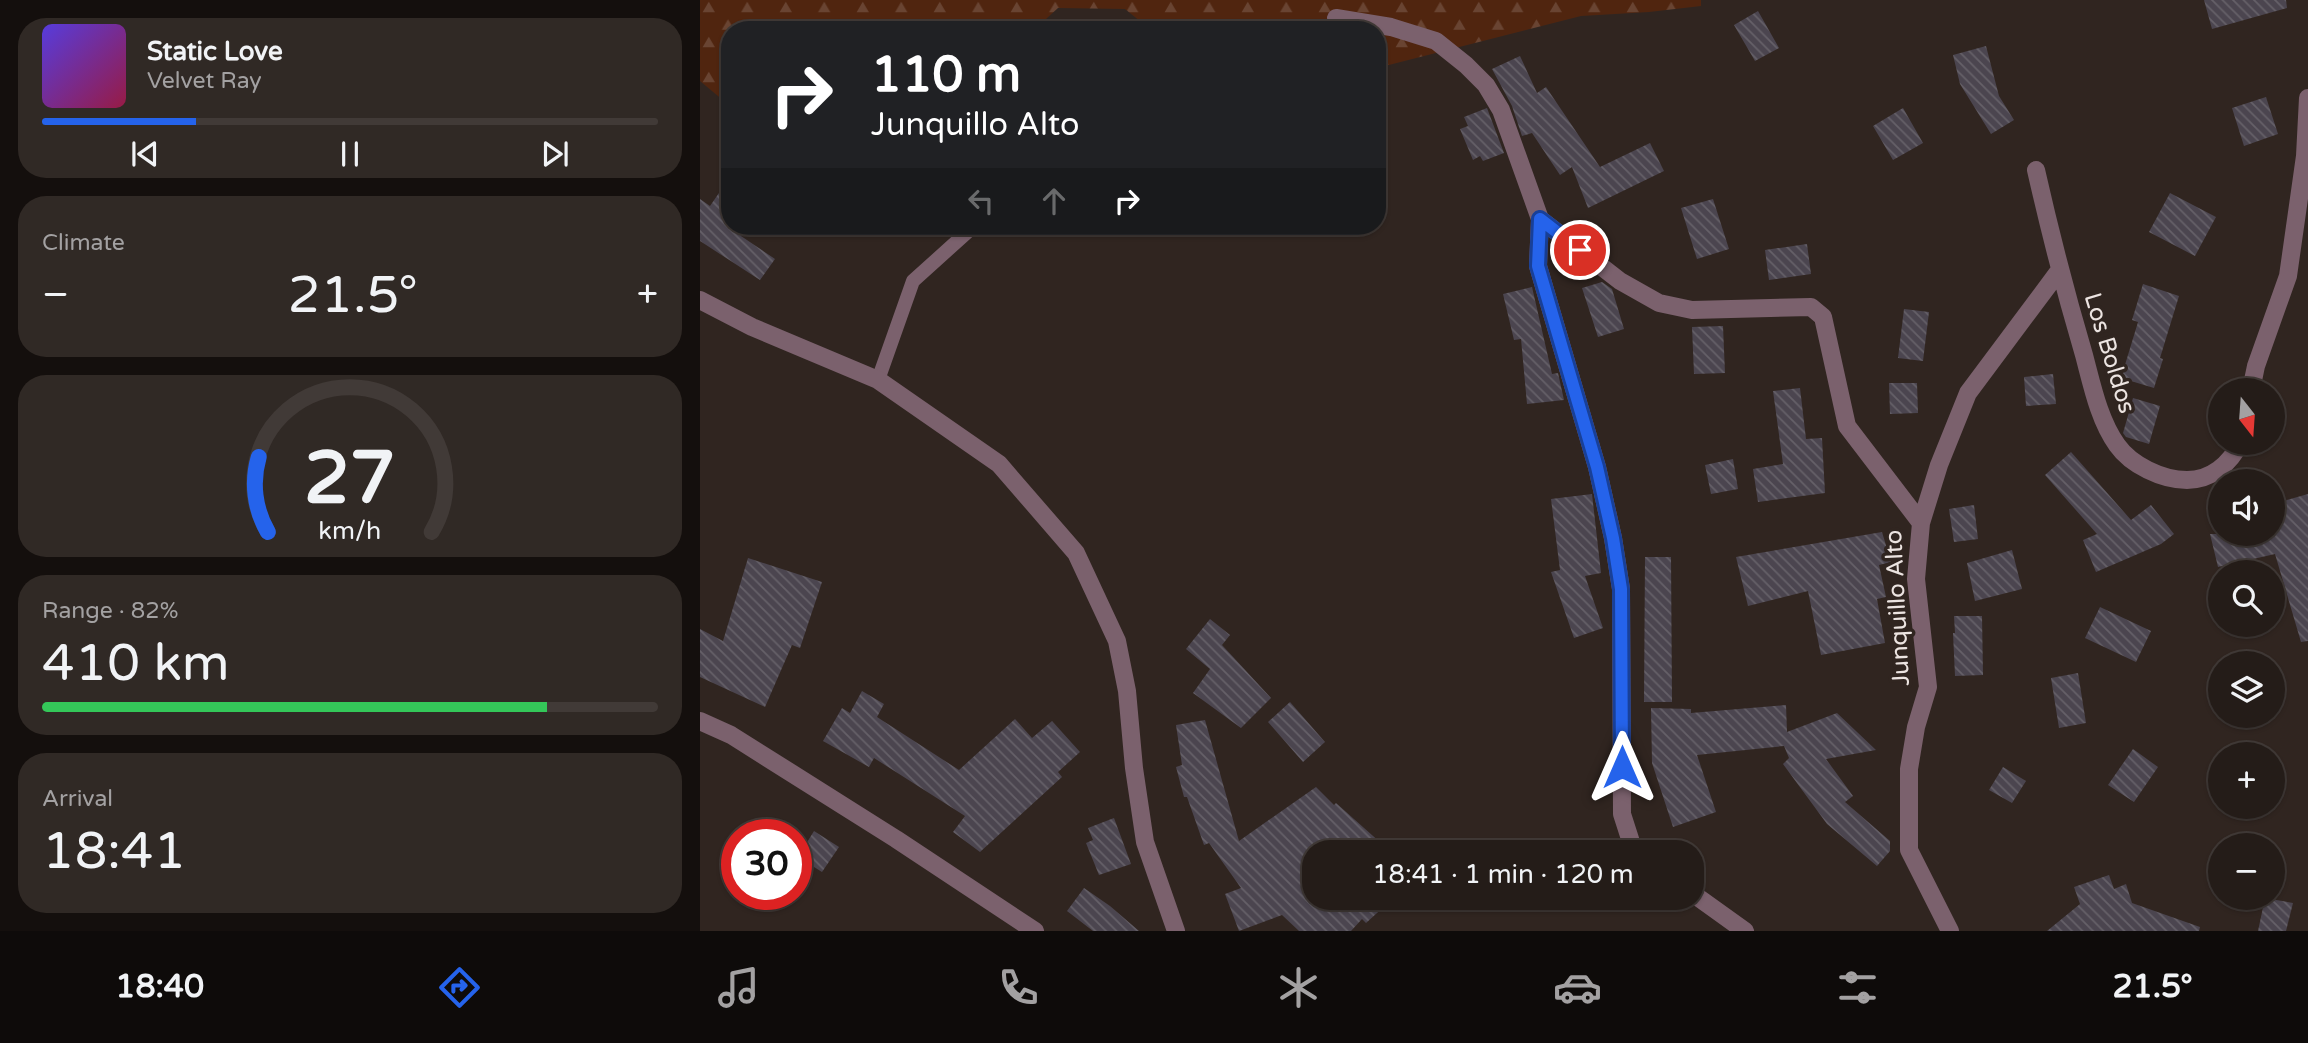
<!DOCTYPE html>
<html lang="en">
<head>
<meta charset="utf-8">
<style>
  :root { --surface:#241c18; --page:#302925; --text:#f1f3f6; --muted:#a3a1a2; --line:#413a37; --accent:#2563eb }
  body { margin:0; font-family:"Varela Round",sans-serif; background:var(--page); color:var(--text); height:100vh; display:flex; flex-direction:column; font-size:26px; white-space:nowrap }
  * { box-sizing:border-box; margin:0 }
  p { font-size:23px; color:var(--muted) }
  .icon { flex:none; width:38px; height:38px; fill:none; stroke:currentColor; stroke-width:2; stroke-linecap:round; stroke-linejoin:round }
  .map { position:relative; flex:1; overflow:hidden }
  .side { display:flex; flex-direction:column; gap:18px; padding:18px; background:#140f0d; width:700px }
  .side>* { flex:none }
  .hud { position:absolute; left:21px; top:21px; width:665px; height:214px; border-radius:28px; box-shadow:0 2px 5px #0004,0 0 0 2px var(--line); background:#202124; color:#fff; overflow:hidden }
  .needle { width:46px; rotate:163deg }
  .controls { position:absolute; left:1508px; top:378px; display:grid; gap:14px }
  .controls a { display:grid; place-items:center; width:77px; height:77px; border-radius:50%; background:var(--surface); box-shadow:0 2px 5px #0004,0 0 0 2px var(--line); font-size:35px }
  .speed { position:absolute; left:21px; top:819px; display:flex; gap:14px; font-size:35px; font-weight:700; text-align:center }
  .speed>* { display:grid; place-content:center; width:91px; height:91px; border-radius:50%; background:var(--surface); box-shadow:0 2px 5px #0004,0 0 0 2px var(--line); line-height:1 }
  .speed .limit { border:10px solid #d22; background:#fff; color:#111 }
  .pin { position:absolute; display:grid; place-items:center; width:60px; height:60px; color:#fff; margin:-30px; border:4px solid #fff; border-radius:50%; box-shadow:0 2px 7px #0007 }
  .me { position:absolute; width:77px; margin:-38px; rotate:0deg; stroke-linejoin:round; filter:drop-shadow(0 0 5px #0008) }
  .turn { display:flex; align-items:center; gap:24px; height:147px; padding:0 35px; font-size:32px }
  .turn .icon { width:91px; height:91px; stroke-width:2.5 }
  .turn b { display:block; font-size:49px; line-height:60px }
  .lanes { display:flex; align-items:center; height:66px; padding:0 35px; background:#0003; justify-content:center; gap:35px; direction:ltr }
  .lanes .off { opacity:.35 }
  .big { font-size:52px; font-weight:600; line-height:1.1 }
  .side .widget { flex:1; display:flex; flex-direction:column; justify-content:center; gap:10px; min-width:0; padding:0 24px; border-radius:28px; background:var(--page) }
  .side .dial { align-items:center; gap:0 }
  .dial svg { height:182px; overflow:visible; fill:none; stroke:var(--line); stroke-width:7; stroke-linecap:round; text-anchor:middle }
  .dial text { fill:var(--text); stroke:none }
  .song { display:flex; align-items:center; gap:21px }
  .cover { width:84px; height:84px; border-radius:10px; background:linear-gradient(135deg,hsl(250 70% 55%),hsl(340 70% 35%)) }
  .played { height:7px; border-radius:4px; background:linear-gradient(90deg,var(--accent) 25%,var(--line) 25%) }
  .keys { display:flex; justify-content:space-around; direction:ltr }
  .heat { display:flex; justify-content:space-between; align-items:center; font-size:38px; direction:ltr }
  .charge { height:10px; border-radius:5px; background:linear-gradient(90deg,#34c759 82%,var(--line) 0) }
  .trip { position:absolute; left:602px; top:840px; width:402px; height:70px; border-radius:28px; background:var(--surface); box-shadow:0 2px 5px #0004,0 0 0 2px var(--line); font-weight:600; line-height:70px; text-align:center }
  .menu { display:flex; height:112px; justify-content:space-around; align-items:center; background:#0e0b0a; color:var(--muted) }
  .menu .icon { width:49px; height:49px }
  .menu .on { color:var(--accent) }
  .menu b { font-size:32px; color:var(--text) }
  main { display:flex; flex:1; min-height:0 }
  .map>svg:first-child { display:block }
  .forest { fill:url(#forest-firs) }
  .building { fill:url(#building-back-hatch) }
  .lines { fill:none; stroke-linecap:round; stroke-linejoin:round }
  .lane { stroke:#7b616d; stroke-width:14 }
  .street { stroke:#7b616d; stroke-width:18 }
  .route-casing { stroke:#184099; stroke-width:18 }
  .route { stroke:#2563eb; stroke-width:12 }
  .labels { text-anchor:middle; stroke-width:7; stroke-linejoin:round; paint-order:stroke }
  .street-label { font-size:24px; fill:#ece4e1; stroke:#302520 }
</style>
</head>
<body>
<main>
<section class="side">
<div class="widget">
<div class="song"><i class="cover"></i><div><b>Static Love</b><p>Velvet Ray</p></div></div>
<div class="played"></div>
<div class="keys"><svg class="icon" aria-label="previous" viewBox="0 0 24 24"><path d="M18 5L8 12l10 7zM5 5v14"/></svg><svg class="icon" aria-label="pause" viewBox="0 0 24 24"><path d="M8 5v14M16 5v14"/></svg><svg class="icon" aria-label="next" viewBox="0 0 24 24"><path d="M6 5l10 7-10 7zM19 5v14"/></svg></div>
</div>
<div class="widget"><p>Climate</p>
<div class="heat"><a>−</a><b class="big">21.5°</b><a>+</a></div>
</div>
<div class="widget dial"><svg viewBox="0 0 100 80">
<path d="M14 69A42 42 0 1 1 86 69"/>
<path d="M14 69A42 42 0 0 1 10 36" stroke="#2563eb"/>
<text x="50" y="56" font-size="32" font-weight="700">27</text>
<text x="50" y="72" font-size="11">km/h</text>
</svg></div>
<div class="widget"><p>Range · 82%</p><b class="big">410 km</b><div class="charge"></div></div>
<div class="widget"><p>Arrival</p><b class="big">18:41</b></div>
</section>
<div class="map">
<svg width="1608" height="931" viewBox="0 0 1608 931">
  <defs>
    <pattern id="forest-firs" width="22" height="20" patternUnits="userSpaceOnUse" patternTransform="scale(1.75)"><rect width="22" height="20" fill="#50250f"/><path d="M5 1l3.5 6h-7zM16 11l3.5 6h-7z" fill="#694432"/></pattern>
    <pattern id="building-back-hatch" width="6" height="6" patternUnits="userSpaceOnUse" patternTransform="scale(1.75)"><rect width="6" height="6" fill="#4b454f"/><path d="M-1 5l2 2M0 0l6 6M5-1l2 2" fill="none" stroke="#656068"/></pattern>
  </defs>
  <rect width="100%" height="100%" fill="#302520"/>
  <path class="forest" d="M0,0H1001V6L949,12L881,16L677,68V30H451L425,9L358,8L334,30H30V106L0,81Z"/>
  <path class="building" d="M1504,0H1586L1587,8L1512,29Z
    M1058,11L1079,48L1055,61L1034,25Z
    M1286,46L1299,96L1314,120L1291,134L1260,84L1253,55Z
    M820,56L837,93L846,87L900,167L950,143L964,171L888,208L872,167L860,175L832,133L822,136L812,106L792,69Z
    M1566,97L1578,134L1544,146L1532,108Z
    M787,108L804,153L783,161L780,156L773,160L760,129L768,126L764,117Z
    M1203,108L1223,143L1193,160L1173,126Z
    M30,177V226H48L41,236L75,259L60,280L0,241V199L10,206Z
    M1470,193L1516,217L1495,256L1449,232Z
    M1013,199L1029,249L997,259L981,208Z
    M1107,244L1111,274L1069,280L1065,250Z
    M902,282L912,289L924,329L898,337L882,288Z
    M1443,284L1479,296L1460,358L1463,359L1454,388L1421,378L1438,322L1432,320Z
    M832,287L852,374L858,373L864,400L827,404L821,339L814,340L803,294Z
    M1204,309L1229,312L1223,361L1198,358Z
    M1023,326L1025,373L994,374L992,327Z
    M1353,374L1356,404L1326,406L1324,377Z
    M1189,383H1217L1218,413L1190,414Z
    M1100,388L1106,439L1122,438L1125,493L1058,502L1053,469L1083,464L1073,391Z
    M1433,398L1460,406L1449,444L1426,437L1423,433Z
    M1371,452L1431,520L1451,505L1474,534L1461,544L1396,572L1383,540L1397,534L1345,475Z
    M1033,459L1038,489L1011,494L1005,465Z
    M892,494L901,573L885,576L903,628L874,638L851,572L860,570L851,499Z
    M1608,494V641L1601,642L1575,554L1518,567L1510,534H1573V504Z
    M1274,505L1278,539L1254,542L1249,509Z
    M1182,532L1191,562L1179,565L1186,597L1177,599L1185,643L1121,655L1108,591L1048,606L1036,557Z
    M1312,550L1322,589L1275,601L1267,563Z
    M945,557H971L972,702H944Z
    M48,558L122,582L100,648L92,645L65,707L0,677V629L23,641Z
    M1400,607L1451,631L1436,662L1385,638Z
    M1254,616H1282L1283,675L1255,676L1253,633H1255Z
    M510,619L530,635L522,645L571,698L541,728L493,693L510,669L486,649Z
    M1378,673L1386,723L1359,728L1351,678Z
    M162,691L184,704L177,717L259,770L315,719L332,738L352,721L380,752L358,772L362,777L280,852L253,832L265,816L174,758L169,767L123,741L142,708L150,713Z
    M590,702L625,742L603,762L568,722Z
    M1086,705L1087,732L1137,713L1176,750L1126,759L1153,796L1145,802L1190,841V851L1177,866L1127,824L1083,764L1089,758L1084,746L997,755L1016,812L973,827L952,763L951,708L991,709V713Z
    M505,720L539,841L616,787L634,805L636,803L691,852H614V898H681L687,904L666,923L662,919L651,931H599L582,915L539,931L525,894L541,888L509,843L504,845L487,797H484L476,767L482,765L476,725Z
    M1433,749L1458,767L1434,802L1408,785Z
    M1303,767L1326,781L1312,803L1289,790Z
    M414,818L431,864L399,875L386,843L393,840L388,828Z
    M114,831L139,847L122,872L98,857Z
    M1409,875L1414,889L1426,884L1432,903L1500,927L1499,931H1347L1380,904L1374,887Z
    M384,888L410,906L439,931H393L367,911Z
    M1565,898L1593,903L1586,931H1558Z"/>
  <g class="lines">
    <path class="lane" d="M178,380L213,281L274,226"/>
    <path class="street" d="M636,18L691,27L736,41L766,65L786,85L801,110L840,219L838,266L897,467L913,538L921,589L922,814L931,842L938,852
      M1336,170C1350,232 1366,294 1384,355C1392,385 1399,420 1417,445C1431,465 1462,480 1487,480C1511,480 1530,464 1540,443
      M840,219L920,281L959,303L992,310L1111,307L1123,317L1147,426L1221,523L1216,579L1228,687L1216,727L1209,769V850L1250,931
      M0,300L52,327L178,380L299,464L376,553L417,641L427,691L434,768L445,842L476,931
      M1551,390L1556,366L1588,276L1605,156L1608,98
      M1221,523L1239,465L1268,393L1359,271
      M0,721L31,735L196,839L335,931
      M992,893L1045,931"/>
  </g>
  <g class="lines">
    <g class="route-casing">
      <path id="route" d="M880,250L840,219L838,266L897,467L913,538L921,589L922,767"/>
    </g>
    <use href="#route" class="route"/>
  </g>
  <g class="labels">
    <g class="street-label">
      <text transform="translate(1410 353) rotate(73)" y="8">Los Boldos</text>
      <text transform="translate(1197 608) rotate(-93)" y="8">Junquillo Alto</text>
    </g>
  </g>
</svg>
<div class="controls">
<a><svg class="needle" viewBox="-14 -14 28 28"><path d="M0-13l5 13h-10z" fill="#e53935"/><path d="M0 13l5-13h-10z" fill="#a3a1a2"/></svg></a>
<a><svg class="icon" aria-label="sound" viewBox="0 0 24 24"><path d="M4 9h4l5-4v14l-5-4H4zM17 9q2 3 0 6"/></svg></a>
<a><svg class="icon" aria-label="search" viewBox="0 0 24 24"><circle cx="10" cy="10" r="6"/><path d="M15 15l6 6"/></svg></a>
<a><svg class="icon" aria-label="layers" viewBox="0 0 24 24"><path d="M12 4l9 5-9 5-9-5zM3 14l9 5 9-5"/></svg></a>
<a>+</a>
<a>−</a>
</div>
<div class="speed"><div class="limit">30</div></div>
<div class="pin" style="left:880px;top:250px;background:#d93025"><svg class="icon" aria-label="arrive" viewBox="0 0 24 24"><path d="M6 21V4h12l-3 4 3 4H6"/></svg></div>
<svg class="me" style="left:922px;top:767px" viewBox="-20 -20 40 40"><path d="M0-17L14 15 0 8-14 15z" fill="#2563eb" stroke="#fff" stroke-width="4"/></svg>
<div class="trip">18:41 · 1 min · 120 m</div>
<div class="hud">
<div class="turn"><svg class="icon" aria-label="right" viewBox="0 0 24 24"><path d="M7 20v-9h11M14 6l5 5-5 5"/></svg><div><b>110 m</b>Junquillo Alto</div></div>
<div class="lanes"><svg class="icon off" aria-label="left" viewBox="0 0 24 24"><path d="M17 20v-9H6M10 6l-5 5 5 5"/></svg><svg class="icon off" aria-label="ahead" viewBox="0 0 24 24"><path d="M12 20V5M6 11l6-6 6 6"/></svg><svg class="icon" aria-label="right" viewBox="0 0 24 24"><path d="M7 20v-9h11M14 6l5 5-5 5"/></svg></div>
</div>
</div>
</main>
<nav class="menu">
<b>18:40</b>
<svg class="icon on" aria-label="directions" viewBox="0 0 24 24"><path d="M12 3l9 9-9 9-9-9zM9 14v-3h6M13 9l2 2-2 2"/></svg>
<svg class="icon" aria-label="music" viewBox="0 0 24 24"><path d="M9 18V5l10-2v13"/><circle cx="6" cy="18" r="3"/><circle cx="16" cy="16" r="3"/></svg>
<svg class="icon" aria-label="phone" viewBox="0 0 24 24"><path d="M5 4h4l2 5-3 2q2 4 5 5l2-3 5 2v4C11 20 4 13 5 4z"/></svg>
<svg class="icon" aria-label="climate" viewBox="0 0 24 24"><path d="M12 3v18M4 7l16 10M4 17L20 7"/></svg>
<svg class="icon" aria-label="car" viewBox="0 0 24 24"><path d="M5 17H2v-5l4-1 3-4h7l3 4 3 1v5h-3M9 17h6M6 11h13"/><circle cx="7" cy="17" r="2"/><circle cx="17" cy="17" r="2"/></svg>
<svg class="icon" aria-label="filters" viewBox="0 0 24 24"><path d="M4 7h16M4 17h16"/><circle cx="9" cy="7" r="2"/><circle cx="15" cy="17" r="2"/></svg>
<b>21.5°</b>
</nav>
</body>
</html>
